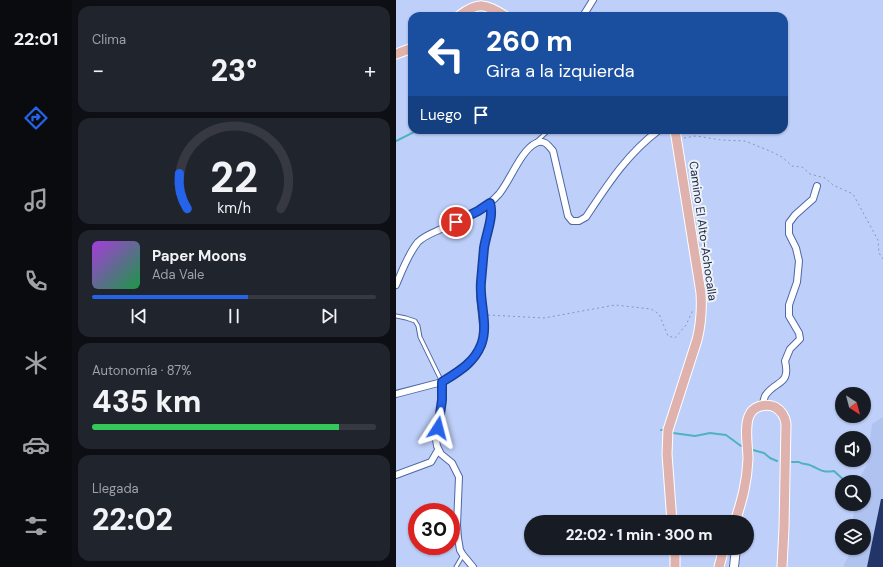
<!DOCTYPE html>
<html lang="es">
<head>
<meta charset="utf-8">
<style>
  :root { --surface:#171b24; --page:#20242c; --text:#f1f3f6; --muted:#9ea1a6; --line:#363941; --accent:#2563eb }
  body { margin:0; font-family:"DM Sans",sans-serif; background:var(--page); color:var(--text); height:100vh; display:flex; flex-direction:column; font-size:15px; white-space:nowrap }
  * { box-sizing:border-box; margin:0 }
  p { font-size:13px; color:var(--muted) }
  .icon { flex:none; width:22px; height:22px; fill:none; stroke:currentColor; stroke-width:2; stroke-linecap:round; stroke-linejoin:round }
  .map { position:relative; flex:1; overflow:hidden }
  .side { display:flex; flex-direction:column; gap:6px; padding:6px; background:#0d0f14; width:324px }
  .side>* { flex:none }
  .top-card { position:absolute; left:12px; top:12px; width:380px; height:122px; border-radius:12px; box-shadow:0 1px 3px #0004; background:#1a4fa0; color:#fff; overflow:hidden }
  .needle { width:26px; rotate:144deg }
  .fabs { position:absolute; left:439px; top:387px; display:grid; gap:8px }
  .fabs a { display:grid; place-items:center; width:36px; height:36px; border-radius:50%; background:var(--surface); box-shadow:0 1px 3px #0004; font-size:20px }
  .speed { position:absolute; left:12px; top:503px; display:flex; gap:8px; font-size:20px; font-weight:700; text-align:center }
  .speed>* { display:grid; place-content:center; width:52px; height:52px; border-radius:50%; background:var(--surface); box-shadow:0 1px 3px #0004; line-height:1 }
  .speed .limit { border:6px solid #d22; background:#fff; color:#111 }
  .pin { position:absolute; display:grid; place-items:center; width:34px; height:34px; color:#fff; margin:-17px; border:2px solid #fff; border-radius:50%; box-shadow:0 1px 4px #0007 }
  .me { position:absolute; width:44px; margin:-22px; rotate:9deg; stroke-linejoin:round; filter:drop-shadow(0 0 3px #0008) }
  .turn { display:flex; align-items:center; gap:14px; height:84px; padding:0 12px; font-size:18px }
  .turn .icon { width:52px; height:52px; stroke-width:2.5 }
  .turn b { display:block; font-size:28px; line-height:34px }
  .then { display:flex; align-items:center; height:38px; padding:0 12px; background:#0003; gap:8px; font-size:15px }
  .big { font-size:30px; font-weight:800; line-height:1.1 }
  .side .card { flex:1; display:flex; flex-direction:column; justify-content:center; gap:6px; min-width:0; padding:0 14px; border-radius:12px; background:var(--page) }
  .side .dial { align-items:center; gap:0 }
  .dial svg { height:104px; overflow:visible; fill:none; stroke:var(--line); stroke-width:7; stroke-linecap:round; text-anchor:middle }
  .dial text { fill:var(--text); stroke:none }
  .song { display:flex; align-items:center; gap:12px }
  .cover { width:48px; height:48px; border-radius:6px; background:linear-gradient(135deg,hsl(280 70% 55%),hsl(140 70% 35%)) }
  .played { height:4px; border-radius:2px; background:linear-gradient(90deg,var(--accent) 55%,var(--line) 55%) }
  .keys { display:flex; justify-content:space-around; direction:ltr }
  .heat { display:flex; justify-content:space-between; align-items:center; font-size:22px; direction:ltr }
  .charge { height:6px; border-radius:3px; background:linear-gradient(90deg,#34c759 87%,var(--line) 0) }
  .trip { position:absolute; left:128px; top:515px; width:230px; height:40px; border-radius:20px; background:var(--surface); box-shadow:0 1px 3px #0004; font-weight:800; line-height:40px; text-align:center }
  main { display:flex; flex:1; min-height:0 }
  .menu { display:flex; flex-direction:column; width:72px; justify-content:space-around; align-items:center; background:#090b0e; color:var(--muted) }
  .menu .icon { width:28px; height:28px }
  .menu .on { color:var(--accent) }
  .menu b { font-size:18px; color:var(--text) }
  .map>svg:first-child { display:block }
  .built { fill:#b0c3f0 }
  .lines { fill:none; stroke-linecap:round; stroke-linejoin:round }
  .stream { stroke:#50b2bf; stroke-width:2 }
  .building { fill:#233468 }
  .service-casing { stroke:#4f67a5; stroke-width:5 }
  .minor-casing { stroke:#4f67a5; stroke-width:8 }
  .secondary-casing { stroke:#4f67a5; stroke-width:10 }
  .primary-casing { stroke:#fff; stroke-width:11 }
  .path { stroke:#8695ba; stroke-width:1; stroke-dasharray:2 3; stroke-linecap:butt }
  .service { stroke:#fff; stroke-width:3 }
  .minor { stroke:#fff; stroke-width:6 }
  .secondary { stroke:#fff; stroke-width:8 }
  .primary { stroke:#dfb2ad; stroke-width:9 }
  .route-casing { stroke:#184099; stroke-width:10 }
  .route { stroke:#2563eb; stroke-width:7 }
  .labels { text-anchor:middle; stroke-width:4; stroke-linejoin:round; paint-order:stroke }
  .street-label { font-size:12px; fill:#212c47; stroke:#edf1f8 }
</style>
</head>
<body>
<main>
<nav class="menu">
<b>22:01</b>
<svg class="icon on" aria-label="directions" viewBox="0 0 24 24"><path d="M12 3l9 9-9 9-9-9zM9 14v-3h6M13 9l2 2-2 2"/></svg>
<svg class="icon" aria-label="music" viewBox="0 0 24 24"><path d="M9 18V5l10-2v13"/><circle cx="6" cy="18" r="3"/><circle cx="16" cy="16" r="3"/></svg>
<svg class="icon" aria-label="phone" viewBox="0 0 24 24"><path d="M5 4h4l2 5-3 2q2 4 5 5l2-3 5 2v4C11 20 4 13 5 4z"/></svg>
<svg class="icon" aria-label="climate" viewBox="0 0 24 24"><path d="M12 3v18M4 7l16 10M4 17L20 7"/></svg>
<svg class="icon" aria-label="car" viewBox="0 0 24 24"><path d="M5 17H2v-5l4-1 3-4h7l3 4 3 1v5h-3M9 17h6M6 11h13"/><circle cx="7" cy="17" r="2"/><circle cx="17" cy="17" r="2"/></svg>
<svg class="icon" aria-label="filters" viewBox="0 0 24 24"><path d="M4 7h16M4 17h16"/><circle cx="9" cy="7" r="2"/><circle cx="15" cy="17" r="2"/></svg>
</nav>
<section class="side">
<div class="card"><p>Clima</p>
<div class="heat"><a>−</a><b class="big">23°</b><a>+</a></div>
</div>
<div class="card dial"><svg viewBox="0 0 100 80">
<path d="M14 69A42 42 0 1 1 86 69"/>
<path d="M14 69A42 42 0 0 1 8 42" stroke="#2563eb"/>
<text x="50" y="56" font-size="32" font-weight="700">22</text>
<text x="50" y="72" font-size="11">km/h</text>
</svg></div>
<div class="card">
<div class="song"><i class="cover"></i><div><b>Paper Moons</b><p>Ada Vale</p></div></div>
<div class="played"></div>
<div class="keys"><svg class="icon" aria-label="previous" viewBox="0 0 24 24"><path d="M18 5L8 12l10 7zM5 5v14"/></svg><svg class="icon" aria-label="pause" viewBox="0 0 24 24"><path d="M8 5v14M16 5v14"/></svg><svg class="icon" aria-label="next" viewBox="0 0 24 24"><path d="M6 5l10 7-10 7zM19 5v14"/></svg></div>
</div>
<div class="card"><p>Autonomía · 87%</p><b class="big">435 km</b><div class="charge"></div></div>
<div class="card"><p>Llegada</p><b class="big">22:02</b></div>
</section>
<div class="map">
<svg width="487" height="567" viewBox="0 0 487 567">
  <rect width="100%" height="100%" fill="#bed0fa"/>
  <path class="built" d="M487,417V567H448V564L455,552L454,548H468V526H456L459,504H468V482H462L471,464L476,424Z"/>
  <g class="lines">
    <path class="stream" d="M0,141L22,130
      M265,430H266
      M277,433L299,436L314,433L330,435L345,446
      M357,450L368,453L374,458L381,461
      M396,462H403C407,465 411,463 416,466C425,470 427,473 438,471L450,482"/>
  </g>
  <path class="building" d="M485,499H487V567H471Z"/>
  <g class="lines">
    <g class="service-casing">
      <path id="service" d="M141,141L153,130
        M0,316L10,318L19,321L22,326L24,337L46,382
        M60,567L67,555"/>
    </g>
    <g class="minor-casing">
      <path id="minor" d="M187,16L197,0
        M0,285C6,271 12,254 22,242C28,236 36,233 43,230C64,220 87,212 103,194C114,181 125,150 140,143C148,139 152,145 157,151L172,216L176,221H183L190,217C212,184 231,154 263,130
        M46,382V400L40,439L41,446L45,454L56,463L63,477L61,525L62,538L64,550L67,555L77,567
        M0,394L46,382L73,364L80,355L86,345L88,335L84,296L85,283L88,249L96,213L94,203
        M367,405C367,403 368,399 369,396C379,380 395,386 389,361L394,349L404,339L403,333L393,316V305L401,282L403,261L400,248L393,234V223L399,215L417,199L421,186
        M0,475L35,462L42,450"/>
    </g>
    <g class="secondary-casing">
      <path id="secondary" d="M338,567L340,548"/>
    </g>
    <g class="primary-casing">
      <path id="primary" d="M63,16C83,1 89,4 109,16
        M0,54L16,48
        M276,522L271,454L272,430L301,340C305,324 306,309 305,293L279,130
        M339,522C346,500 351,483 352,459C352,447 348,428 353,416C357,406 369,403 379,407C386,411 389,416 390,424L388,528L386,567
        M279,548V567
        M323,567L328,548"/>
    </g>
    <path class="path" d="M288,138L300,136L325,140L349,141L374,151L386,157L396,166L406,167L414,174L429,178L437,185L457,194L482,240L483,253L487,259
      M92,315L148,318L219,305L255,309L263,314L272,336L279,338L290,325L297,310"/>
    <use href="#service" class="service"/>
    <use href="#minor" class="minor"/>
    <use href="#secondary" class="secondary"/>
    <use href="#primary" class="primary"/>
  </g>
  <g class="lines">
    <g class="route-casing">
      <path id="route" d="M42,428L46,400V382C62,372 78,363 85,345C93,325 83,302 85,282C86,270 87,259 88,248C90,234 98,217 94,203L82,211L60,222"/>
    </g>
    <use href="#route" class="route"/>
  </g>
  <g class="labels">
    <g class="street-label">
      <text transform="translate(307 231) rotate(82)" y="4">Camino El Alto-Achocalla</text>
    </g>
  </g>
</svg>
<div class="fabs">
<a><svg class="needle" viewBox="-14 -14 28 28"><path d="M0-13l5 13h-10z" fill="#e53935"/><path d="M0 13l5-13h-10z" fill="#9ea1a6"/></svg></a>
<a><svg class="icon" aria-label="sound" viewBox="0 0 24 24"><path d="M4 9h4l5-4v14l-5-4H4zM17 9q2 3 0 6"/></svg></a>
<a><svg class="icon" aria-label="search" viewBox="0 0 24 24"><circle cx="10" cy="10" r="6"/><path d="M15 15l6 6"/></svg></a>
<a><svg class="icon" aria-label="layers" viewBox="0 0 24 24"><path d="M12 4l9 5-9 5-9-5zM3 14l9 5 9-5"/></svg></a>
</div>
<div class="speed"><div class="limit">30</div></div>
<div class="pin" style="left:60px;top:222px;background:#d93025"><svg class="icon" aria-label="arrive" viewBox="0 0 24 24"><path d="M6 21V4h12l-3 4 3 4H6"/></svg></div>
<svg class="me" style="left:42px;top:428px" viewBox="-20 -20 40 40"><path d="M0-17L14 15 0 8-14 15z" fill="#2563eb" stroke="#fff" stroke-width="4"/></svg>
<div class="trip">22:02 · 1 min · 300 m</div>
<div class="top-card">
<div class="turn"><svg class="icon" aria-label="left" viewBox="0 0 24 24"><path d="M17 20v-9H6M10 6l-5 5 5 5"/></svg><div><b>260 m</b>Gira a la izquierda</div></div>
<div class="then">Luego<svg class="icon" aria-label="arrive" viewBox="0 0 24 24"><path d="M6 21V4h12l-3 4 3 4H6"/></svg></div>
</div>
</div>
</main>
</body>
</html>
